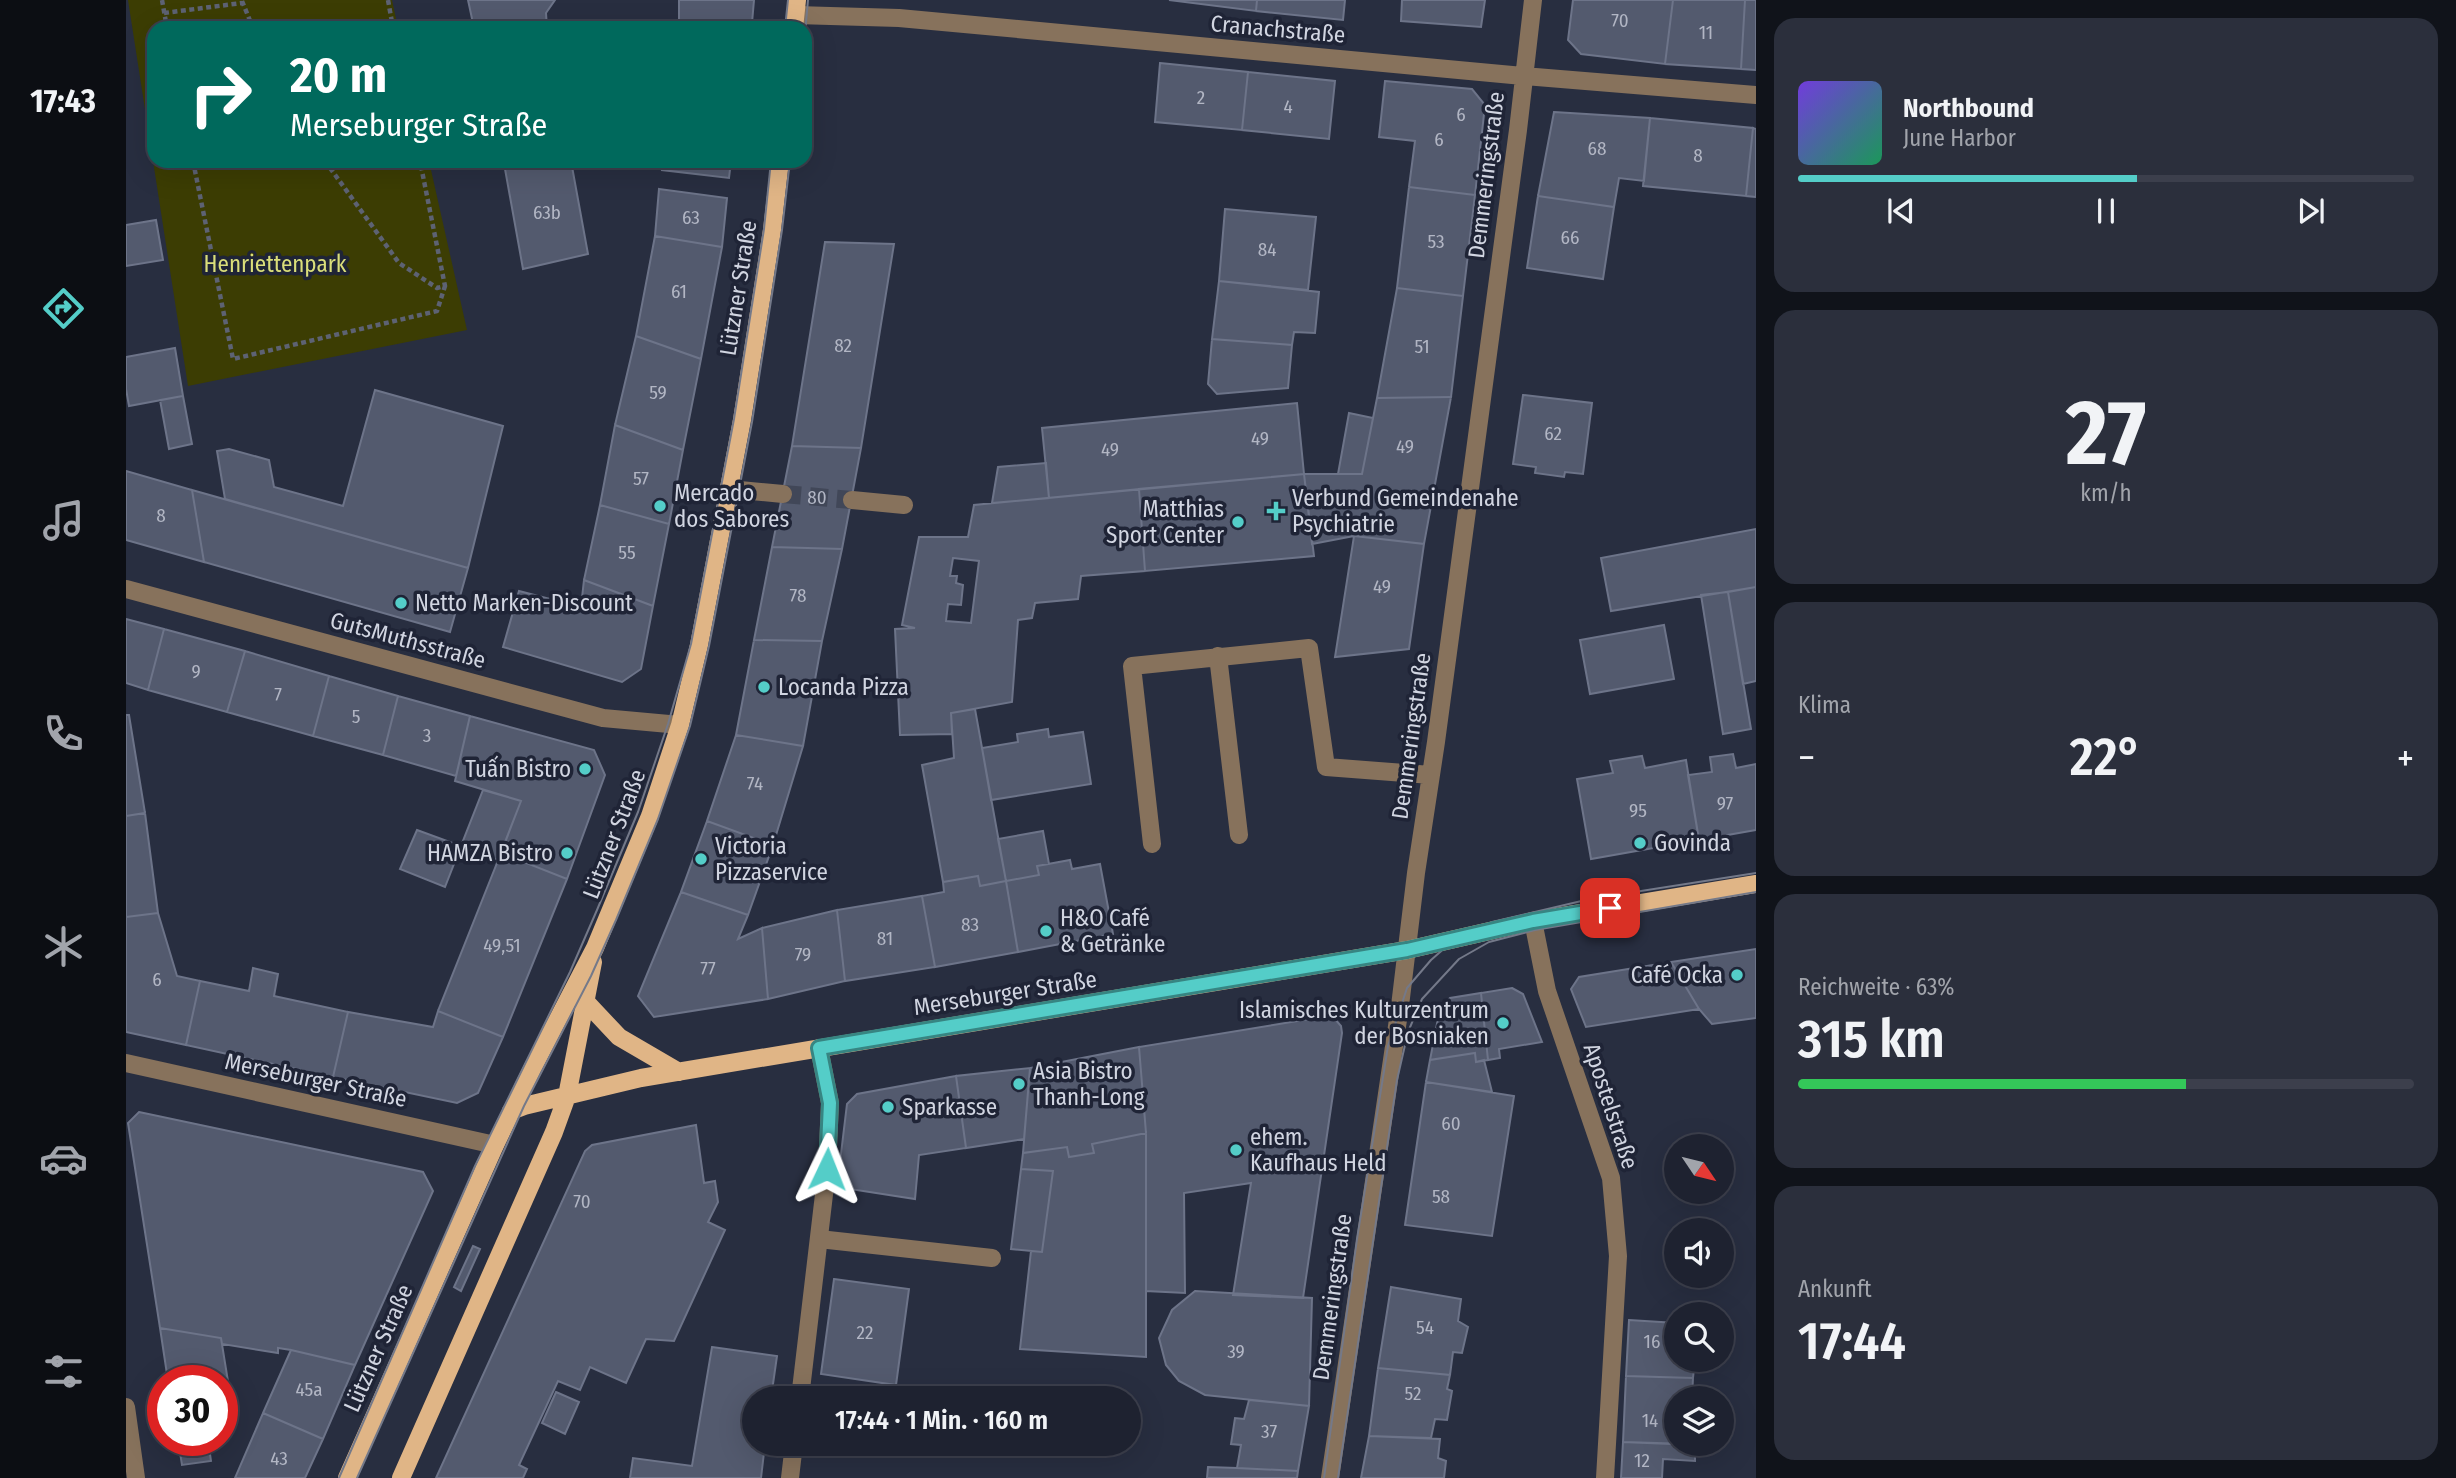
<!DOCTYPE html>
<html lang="de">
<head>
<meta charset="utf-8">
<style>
  :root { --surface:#1e2230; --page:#2b2f3c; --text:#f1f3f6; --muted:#a1a4ab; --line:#3c3f4c; --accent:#54cdc8 }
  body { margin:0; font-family:"Fira Sans Condensed",sans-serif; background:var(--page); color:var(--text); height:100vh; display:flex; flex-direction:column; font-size:26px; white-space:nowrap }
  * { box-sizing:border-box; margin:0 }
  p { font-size:23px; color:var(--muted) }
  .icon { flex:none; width:38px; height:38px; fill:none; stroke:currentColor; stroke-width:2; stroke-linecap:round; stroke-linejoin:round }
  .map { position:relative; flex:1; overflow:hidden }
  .panel { display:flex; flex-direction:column; gap:18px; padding:18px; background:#10131a; width:700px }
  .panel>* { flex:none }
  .hud { position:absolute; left:21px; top:21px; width:665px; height:147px; border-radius:21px; box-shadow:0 7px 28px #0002,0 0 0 2px var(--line); background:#00695c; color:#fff; overflow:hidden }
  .needle { width:46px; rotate:125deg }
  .controls { position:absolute; left:1538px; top:1134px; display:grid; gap:14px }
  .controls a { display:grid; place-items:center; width:70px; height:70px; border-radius:50%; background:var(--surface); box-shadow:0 7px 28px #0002,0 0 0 2px var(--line); font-size:35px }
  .speed { position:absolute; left:21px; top:1365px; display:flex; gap:14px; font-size:35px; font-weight:700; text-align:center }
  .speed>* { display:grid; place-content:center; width:91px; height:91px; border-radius:50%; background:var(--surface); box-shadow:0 7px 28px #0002,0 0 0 2px var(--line); line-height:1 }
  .speed .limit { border:10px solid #d22; background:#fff; color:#111 }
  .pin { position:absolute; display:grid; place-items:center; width:60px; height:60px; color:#fff; margin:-30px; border-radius:14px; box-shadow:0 4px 10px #0006 }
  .me { position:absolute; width:77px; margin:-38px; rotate:2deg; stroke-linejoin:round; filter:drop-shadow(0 0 5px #0008) }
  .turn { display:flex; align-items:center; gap:24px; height:147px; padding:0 28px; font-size:32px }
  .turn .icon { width:91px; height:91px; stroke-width:2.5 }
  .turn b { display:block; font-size:49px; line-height:60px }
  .big { font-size:52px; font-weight:600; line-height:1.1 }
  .panel .tile { flex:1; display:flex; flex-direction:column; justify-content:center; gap:10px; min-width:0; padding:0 24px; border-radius:21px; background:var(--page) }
  .panel .dial { align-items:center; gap:0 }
  .dial b { font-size:91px; line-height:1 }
  .song { display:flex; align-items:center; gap:21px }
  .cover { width:84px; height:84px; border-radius:10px; background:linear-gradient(135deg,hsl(260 70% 55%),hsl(150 70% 35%)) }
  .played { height:7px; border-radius:4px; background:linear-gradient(90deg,var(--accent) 55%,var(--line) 55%) }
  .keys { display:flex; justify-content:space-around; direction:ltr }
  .heat { display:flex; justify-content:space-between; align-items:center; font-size:38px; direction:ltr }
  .charge { height:10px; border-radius:5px; background:linear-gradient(90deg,#34c759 63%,var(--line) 0) }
  .trip { position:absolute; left:616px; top:1386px; width:399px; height:70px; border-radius:35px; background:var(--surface); box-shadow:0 7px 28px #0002,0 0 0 2px var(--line); font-weight:600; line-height:70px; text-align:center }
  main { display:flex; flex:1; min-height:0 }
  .dock { display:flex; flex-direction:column; width:126px; justify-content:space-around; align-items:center; background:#0c0e13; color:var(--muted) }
  .dock .icon { width:49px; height:49px }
  .dock .active { color:var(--accent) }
  .dock b { font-size:32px; color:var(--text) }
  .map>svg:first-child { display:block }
  .green { fill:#3c3d03 }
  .building { fill:#535a6e; stroke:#6d7489; stroke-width:2; fill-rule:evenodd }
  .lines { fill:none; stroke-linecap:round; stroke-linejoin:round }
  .minor-tunnel { stroke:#414758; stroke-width:18; stroke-dasharray:18 9; stroke-linecap:butt }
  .path { stroke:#5d6273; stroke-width:4.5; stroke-dasharray:5 3.5; stroke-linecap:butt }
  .minor { stroke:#87725c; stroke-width:18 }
  .major { stroke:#e0b586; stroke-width:18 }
  .tram { stroke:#747989; stroke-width:2 }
  .route-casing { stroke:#378582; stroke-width:18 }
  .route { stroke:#54cdc8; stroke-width:12 }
  .poi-dot { fill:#54cdc8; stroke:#1f2436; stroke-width:2.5 }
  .labels { text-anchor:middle; stroke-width:7; stroke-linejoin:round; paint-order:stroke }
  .number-label { font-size:19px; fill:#b2b6c4 }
  .street-label { font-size:23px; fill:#d1d5e1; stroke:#1f2436 }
  .park-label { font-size:23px; fill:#dade7a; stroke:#1f2436 }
  .poi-label { font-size:23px; fill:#d1d5e1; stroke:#1f2436; text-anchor:start }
</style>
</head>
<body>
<main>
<nav class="dock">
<b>17:43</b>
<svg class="icon active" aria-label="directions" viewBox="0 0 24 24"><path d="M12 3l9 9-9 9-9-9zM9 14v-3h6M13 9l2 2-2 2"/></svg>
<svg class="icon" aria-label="music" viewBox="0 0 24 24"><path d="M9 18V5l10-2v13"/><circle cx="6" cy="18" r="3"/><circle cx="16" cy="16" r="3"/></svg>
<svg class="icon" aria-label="phone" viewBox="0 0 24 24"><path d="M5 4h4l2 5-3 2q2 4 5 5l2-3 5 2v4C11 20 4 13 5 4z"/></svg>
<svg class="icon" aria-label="climate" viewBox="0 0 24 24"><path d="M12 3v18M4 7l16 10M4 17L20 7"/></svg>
<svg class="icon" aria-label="car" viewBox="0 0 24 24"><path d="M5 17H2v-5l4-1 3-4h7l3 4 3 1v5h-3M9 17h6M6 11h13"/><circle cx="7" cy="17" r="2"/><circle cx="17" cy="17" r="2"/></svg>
<svg class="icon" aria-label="filters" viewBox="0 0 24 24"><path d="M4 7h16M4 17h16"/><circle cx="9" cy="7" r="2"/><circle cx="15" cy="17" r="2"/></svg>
</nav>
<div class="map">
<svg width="1630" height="1478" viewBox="0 0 1630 1478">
  <rect width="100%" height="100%" fill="#282e40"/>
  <path class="green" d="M2,0H266L272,28H28V161H303L341,330L62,386Z"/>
  <path class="building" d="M342,0H429L420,13L421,28H348Z
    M553,0H628L626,23L604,28H553Z
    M1043,0H1131L1130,11Z
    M1131,0H1219L1217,20L1130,11Z
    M1276,0H1359L1355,27L1275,21Z
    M1447,0H1547L1539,64L1455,54L1442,40Z
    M1547,0H1619L1615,69L1539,64Z
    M1619,0H1630V70L1615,69Z
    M1034,63L1122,72L1116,130L1029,122Z
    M1122,72L1209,81L1203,139L1116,130Z
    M1259,81L1346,89L1359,105L1349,195L1283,187L1289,141L1253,137Z
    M1428,112L1524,118L1518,181L1493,178L1488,207L1412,196Z
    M1524,118L1627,128L1620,196L1517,186Z
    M1627,128L1630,129V197L1620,196Z
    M378,161H416L379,169Z
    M416,161H445L462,254L397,269L379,169Z
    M537,161H605L603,178L536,170Z
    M1283,187L1349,195L1337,296L1271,288Z
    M533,189L601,198L596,247L529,236Z
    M1412,196L1488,207L1477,279L1401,268Z
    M1099,209L1190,217L1182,290L1093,281Z
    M30,220L37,260L0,266V225Z
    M529,236L596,247L575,359L510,336Z
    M699,242L768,244L735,448L666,446Z
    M1093,281L1193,292L1189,333L1168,332L1166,345L1086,339Z
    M1271,288L1337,296L1325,397L1251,398Z
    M510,336L575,359L557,450L489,425Z
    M1086,339L1166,345L1162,388L1091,394L1082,384Z
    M49,348L57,396L3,406L0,389V357Z
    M249,390L377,426L342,568L99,499L91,451L103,449L143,460L148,487L217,506Z
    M1397,395L1466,403L1457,474L1439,472L1438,477L1409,473L1410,467L1387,464Z
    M57,396L66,444L43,449L34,400Z
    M1325,397L1298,544L1228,536L1186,544L1178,474H1236L1251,398Z
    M1171,403L1178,474L923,498L916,428Z
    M1223,413L1247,418L1236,474H1212Z
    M489,425L557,450L543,524L474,505Z
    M666,446L735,448L716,549L646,547Z
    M920,463L923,498L866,503L872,467Z
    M0,471L66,490L78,562L0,540Z
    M1178,474L1188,556L1019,571L1013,489Z
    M1013,489L1019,571L955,576L952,599L909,603L906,618L892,620L886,702L825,713L826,734L774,735L769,629L789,628L776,625L793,537H842L848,505ZM827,558L853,561L845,623L820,621L822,604L835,605L837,585L830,583L831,576H824Z
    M66,490L342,568L324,632L78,562Z
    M474,505L543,524L527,606L458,580Z
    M1630,529V587L1485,611L1475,558Z
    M1228,536L1298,544L1283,649L1209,657Z
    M646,547L716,549L696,641L628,640Z
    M458,580L527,606L515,669L496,682L377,647L393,591L455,607Z
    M1630,587V681L1617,684L1602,592Z
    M1602,592L1625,729L1597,734L1575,595Z
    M0,619L38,629L22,690L0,683Z
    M1538,625L1548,679L1464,694L1454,640Z
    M38,629L119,651L101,712L22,690Z
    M628,640L696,641L677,746L610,735Z
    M119,651L203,676L187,736L101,712Z
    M203,676L272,696L257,755L187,736Z
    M272,696L344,716L330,776L257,755Z
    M849,709L880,881L854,886L852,876L817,882L796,765L828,758L825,713Z
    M0,715H3L19,813L0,816Z
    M344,716L468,750L479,775L441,879L375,853L395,801L329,781Z
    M922,729L923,737L957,732L965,784L865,800L856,748L892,742L891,734Z
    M610,735L677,746L647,845L581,821Z
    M1607,754L1610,768L1630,764V830L1573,840L1562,775L1586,772L1584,757Z
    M1516,756L1519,768L1560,760L1573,840L1465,859L1451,779L1487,773L1484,761Z
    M357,790L395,801L372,860L335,846Z
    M19,813L32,913L0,917V816Z
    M581,821L647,845L622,915L555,892Z
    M291,830L335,846L319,887L274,869Z
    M917,831L923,864L911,866L913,875L880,881L872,839Z
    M375,853L441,879L377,1037L312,1011Z
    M944,860L946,869L974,864L987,934L892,952L880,881L913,875L911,866Z
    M852,876L854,886L880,881L892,952L809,967L796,896L818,892L817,882Z
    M555,892L622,915L612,939L636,928L642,999L528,1017L512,996Z
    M796,896L809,967L719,981L711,910Z
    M711,910L719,981L642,999L636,928Z
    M32,913L51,976L74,981L60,1045L0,1032V917Z
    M1630,949V1018L1586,1024L1573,1009L1545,962Z
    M1545,962L1573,1009L1460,1027L1445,989L1453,977Z
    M127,968L152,974L148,996L222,1012L207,1077L60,1045L74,981L123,991Z
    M1386,988L1397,994L1416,1042L1373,1049L1374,1058L1362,1060L1355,993Z
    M1355,993L1362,1060L1350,1062L1349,1053L1304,1060L1314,1008L1324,998Z
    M312,1011L377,1037L352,1093L331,1103L207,1077L222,1012L307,1027Z
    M1202,1016L1209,1019L1215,1026L1216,1033L1177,1298L1107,1295L1125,1183L1058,1193L1059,1293L1020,1291V1133L1013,1047Z
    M1013,1047L1020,1133L966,1144L968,1153L943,1157L941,1147L897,1153L904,1068Z
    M1349,1053L1350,1062L1358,1060L1366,1092L1300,1082L1304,1060Z
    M904,1068L898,1139L840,1148L830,1076Z
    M830,1076L840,1148L793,1155L789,1199L711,1187L721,1104L731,1094Z
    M1300,1082L1388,1096L1366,1236L1279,1225Z
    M13,1112L297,1172L307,1191L229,1365L165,1350L152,1348V1353L96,1344L95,1338L34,1328L2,1123Z
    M570,1125L578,1183L589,1181L592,1202L582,1222L599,1230L548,1341L520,1339L500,1383L464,1367L454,1390L432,1381L393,1465L401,1469L397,1478H310L459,1151L466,1145Z
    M1020,1133V1357L894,1349L905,1251L916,1252L927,1171L895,1169L897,1153L941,1147L943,1157L968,1153L966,1144Z
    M895,1169L927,1171L916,1252L885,1249Z
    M347,1246L354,1249L335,1291L328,1287Z
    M708,1279L783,1289L770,1385L695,1374Z
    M1265,1287L1335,1299L1332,1321L1342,1327L1336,1353L1327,1352L1324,1375L1252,1368Z
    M1069,1291L1186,1298L1183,1406L1079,1395L1053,1381L1040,1365L1033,1338L1046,1310Z
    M1503,1320L1550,1323V1360H1569L1567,1378L1500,1376Z
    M34,1328L95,1338L106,1406L96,1407V1381H42Z
    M586,1347L651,1356L645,1398H628V1444H639L635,1478H504L507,1458L566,1466Z
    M165,1350L229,1365L197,1439L137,1413Z
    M1252,1368L1324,1375L1321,1389L1326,1391L1321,1420L1309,1419L1305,1438L1243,1436Z
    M1500,1376L1567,1378L1566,1398H1550V1444H1564L1497,1442Z
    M430,1392L453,1402L439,1434L416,1423Z
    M1123,1400L1183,1406L1172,1471L1111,1468L1115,1445L1105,1444L1109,1418L1118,1419Z
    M137,1413L197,1439L179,1478H109Z
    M1243,1436L1314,1439L1312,1458L1320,1461L1318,1478H1235Z
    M52,1440H82L85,1461L56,1465Z
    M1497,1442L1569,1445V1461L1537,1459L1536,1478H1495Z
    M1082,1467L1111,1468L1172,1471L1171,1478H1081Z"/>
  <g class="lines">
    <path class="minor-tunnel" d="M657,494L726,500"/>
    <path class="path" d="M36,0L41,28
      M262,0L267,28
      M116,1L127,28
      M38,13L116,3
      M67,161L107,359L311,311L319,286
      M199,161L273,263L311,288L319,286L294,161"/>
    <path class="minor" d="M670,15L773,18L1397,76L1630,95
      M603,489L657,494
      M726,500L778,505
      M0,589L477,718L554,725
      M1092,656L1113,835
      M1026,844L1006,666L1183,648L1200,767L1305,775
      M1407,921L1421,991L1485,1178L1492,1256L1479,1478
      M0,1063L369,1145
      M693,1239L866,1258
      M674,1398L701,1169L704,1103L693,1048
      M0,1407L10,1478
      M664,1478L668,1444
      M1204,1478L1274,1006L1290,873L1310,742L1392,130L1407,0"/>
    <path class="major" d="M668,28L671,0
      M460,1002L493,1037L553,1072
      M385,1111L398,1106L515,1078L1281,950L1407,921L1630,884
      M221,1478L369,1145L406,1069L469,948L524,816L554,725L573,645L616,420L646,230L654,161
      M275,1478L428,1132L441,1096L467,962"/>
    <path class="tram" d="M659,28L662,0
      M679,34L682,0
      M213,1478L349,1166L444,972L471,910L512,812L542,724L565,644L608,419L638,229L645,161
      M231,1478L398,1106L465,976L490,920L532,819L564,726L583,646L626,422L656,230L664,161
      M1198,1478L1231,1239L1262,1046L1281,988L1305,960L1321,946L1366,922L1464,899L1630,873
      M1212,1478L1271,1080L1282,1032L1296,999L1333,959L1363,942L1409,930L1630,892"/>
  </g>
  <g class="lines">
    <g class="route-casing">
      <path id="route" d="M701,1169L704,1103L693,1048L1281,950L1407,921L1484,908"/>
    </g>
    <use href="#route" class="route"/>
  </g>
  <g class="poi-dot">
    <circle cx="534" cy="506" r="7"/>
    <path d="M1146.5 500.5h7v7h7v7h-7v7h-7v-7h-7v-7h7z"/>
    <circle cx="1112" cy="522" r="7"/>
    <circle cx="275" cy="603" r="7"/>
    <circle cx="638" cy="687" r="7"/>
    <circle cx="459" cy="769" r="7"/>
    <circle cx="1514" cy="843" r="7"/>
    <circle cx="441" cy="853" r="7"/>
    <circle cx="575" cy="859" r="7"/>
    <circle cx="920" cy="931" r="7"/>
    <circle cx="1611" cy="975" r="7"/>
    <circle cx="1377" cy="1023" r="7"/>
    <circle cx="893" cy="1084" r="7"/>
    <circle cx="762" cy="1107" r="7"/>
    <circle cx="1110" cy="1150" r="7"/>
  </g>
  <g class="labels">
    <g class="number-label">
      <text x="1494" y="27">70</text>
      <text x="1580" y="39">11</text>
      <text x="1075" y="104">2</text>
      <text x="1162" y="113">4</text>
      <text x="1335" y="121">6</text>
      <text x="1313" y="146">6</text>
      <text x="1471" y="155">68</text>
      <text x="1572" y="162">8</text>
      <text x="421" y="219">63b</text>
      <text x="565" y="224">63</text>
      <text x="1444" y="244">66</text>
      <text x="1310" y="248">53</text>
      <text x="1141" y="256">84</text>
      <text x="553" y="298">61</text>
      <text x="717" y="352">82</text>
      <text x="1296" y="353">51</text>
      <text x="532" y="399">59</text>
      <text x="1427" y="440">62</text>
      <text x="1134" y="445">49</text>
      <text x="1279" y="453">49</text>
      <text x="984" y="456">49</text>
      <text x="515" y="485">57</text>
      <text x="691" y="504">80</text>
      <text x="35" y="522">8</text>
      <text x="501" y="559">55</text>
      <text x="1256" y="593">49</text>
      <text x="672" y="602">78</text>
      <text x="70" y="678">9</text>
      <text x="152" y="701">7</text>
      <text x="230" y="723">5</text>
      <text x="301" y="742">3</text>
      <text x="629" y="790">74</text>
      <text x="1599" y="810">97</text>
      <text x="1512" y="817">95</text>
      <text x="844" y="931">83</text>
      <text x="759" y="945">81</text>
      <text x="376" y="952">49,51</text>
      <text x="677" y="961">79</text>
      <text x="582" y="975">77</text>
      <text x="31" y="986">6</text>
      <text x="1325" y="1130">60</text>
      <text x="1315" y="1203">58</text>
      <text x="456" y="1208">70</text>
      <text x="1299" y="1334">54</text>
      <text x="739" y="1339">22</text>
      <text x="1526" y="1348">16</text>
      <text x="1110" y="1358">39</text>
      <text x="183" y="1396">45a</text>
      <text x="1287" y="1400">52</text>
      <text x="1524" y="1427">14</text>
      <text x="1143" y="1438">37</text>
      <text x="153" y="1465">43</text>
      <text x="1516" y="1467">12</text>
    </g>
    <g class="street-label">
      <text transform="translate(1152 29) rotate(5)" y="8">Cranachstraße</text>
      <text transform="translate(1360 175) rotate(-83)" y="8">Demmeringstraße</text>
      <text transform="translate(612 288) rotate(-81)" y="8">Lützner Straße</text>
      <text transform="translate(282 640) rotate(15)" y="8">GutsMuthsstraße</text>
      <text transform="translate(1285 736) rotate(-82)" y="8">Demmeringstraße</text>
      <text transform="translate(488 834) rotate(-69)" y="8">Lützner Straße</text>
      <text transform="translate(879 993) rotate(-9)" y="8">Merseburger Straße</text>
      <text transform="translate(190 1080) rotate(12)" y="8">Merseburger Straße</text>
      <text transform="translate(1485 1106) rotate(72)" y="8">Apostelstraße</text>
      <text transform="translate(1206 1297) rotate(-82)" y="8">Demmeringstraße</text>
      <text transform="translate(252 1348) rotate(-66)" y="8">Lützner Straße</text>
    </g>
    <g class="park-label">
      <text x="149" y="272">Henriettenpark</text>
    </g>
    <g class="poi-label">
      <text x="548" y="501">Mercado<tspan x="548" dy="26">dos Sabores</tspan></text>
      <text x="1166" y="506">Verbund Gemeindenahe<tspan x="1166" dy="26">Psychiatrie</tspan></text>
      <text x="1098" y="517" text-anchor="end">Matthias<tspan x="1098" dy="26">Sport Center</tspan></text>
      <text x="289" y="611">Netto Marken-Discount</text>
      <text x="652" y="695">Locanda Pizza</text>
      <text x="445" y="777" text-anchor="end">Tuấn Bistro</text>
      <text x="1528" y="851">Govinda</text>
      <text x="589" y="854">Victoria<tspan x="589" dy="26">Pizzaservice</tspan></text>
      <text x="427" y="861" text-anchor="end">HAMZA Bistro</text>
      <text x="934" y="926">H&amp;O Café<tspan x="934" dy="26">&amp; Getränke</tspan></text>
      <text x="1597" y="983" text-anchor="end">Café Ocka</text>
      <text x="1363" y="1018" text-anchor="end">Islamisches Kulturzentrum<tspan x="1363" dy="26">der Bosniaken</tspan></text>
      <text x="907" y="1079">Asia Bistro<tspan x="907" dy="26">Thanh-Long</tspan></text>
      <text x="776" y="1115">Sparkasse</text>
      <text x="1124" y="1145">ehem.<tspan x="1124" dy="26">Kaufhaus Held</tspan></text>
    </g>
  </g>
</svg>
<div class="controls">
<a><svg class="needle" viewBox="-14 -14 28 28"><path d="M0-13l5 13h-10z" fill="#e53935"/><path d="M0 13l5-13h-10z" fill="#a1a4ab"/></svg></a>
<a><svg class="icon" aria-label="sound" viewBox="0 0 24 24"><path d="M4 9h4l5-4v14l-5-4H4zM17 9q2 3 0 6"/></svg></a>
<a><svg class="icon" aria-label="search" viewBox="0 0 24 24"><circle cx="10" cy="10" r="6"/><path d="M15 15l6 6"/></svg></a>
<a><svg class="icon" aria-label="layers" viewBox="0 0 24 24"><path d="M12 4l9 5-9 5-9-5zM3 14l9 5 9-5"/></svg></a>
</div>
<div class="speed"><div class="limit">30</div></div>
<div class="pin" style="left:1484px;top:908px;background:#d93025"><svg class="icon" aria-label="arrive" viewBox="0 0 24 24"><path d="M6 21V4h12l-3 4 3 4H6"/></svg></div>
<svg class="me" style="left:701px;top:1169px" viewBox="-20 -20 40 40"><path d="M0-17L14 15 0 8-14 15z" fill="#54cdc8" stroke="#fff" stroke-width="4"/></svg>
<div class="trip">17:44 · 1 Min. · 160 m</div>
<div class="hud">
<div class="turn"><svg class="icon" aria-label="right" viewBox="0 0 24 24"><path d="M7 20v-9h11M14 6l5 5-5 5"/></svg><div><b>20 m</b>Merseburger Straße</div></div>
</div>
</div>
<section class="panel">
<div class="tile">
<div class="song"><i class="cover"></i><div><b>Northbound</b><p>June Harbor</p></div></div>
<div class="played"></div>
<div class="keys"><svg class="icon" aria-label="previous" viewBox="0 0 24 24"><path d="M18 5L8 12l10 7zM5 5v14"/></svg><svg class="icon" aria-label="pause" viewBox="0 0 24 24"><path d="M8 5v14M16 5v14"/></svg><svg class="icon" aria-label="next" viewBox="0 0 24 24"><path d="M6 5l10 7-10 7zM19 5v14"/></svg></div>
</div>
<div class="tile dial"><b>27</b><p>km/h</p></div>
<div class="tile"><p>Klima</p>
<div class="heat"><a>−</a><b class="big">22°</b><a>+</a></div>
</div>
<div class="tile"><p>Reichweite · 63%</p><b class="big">315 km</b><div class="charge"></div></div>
<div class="tile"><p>Ankunft</p><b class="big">17:44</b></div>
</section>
</main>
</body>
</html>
